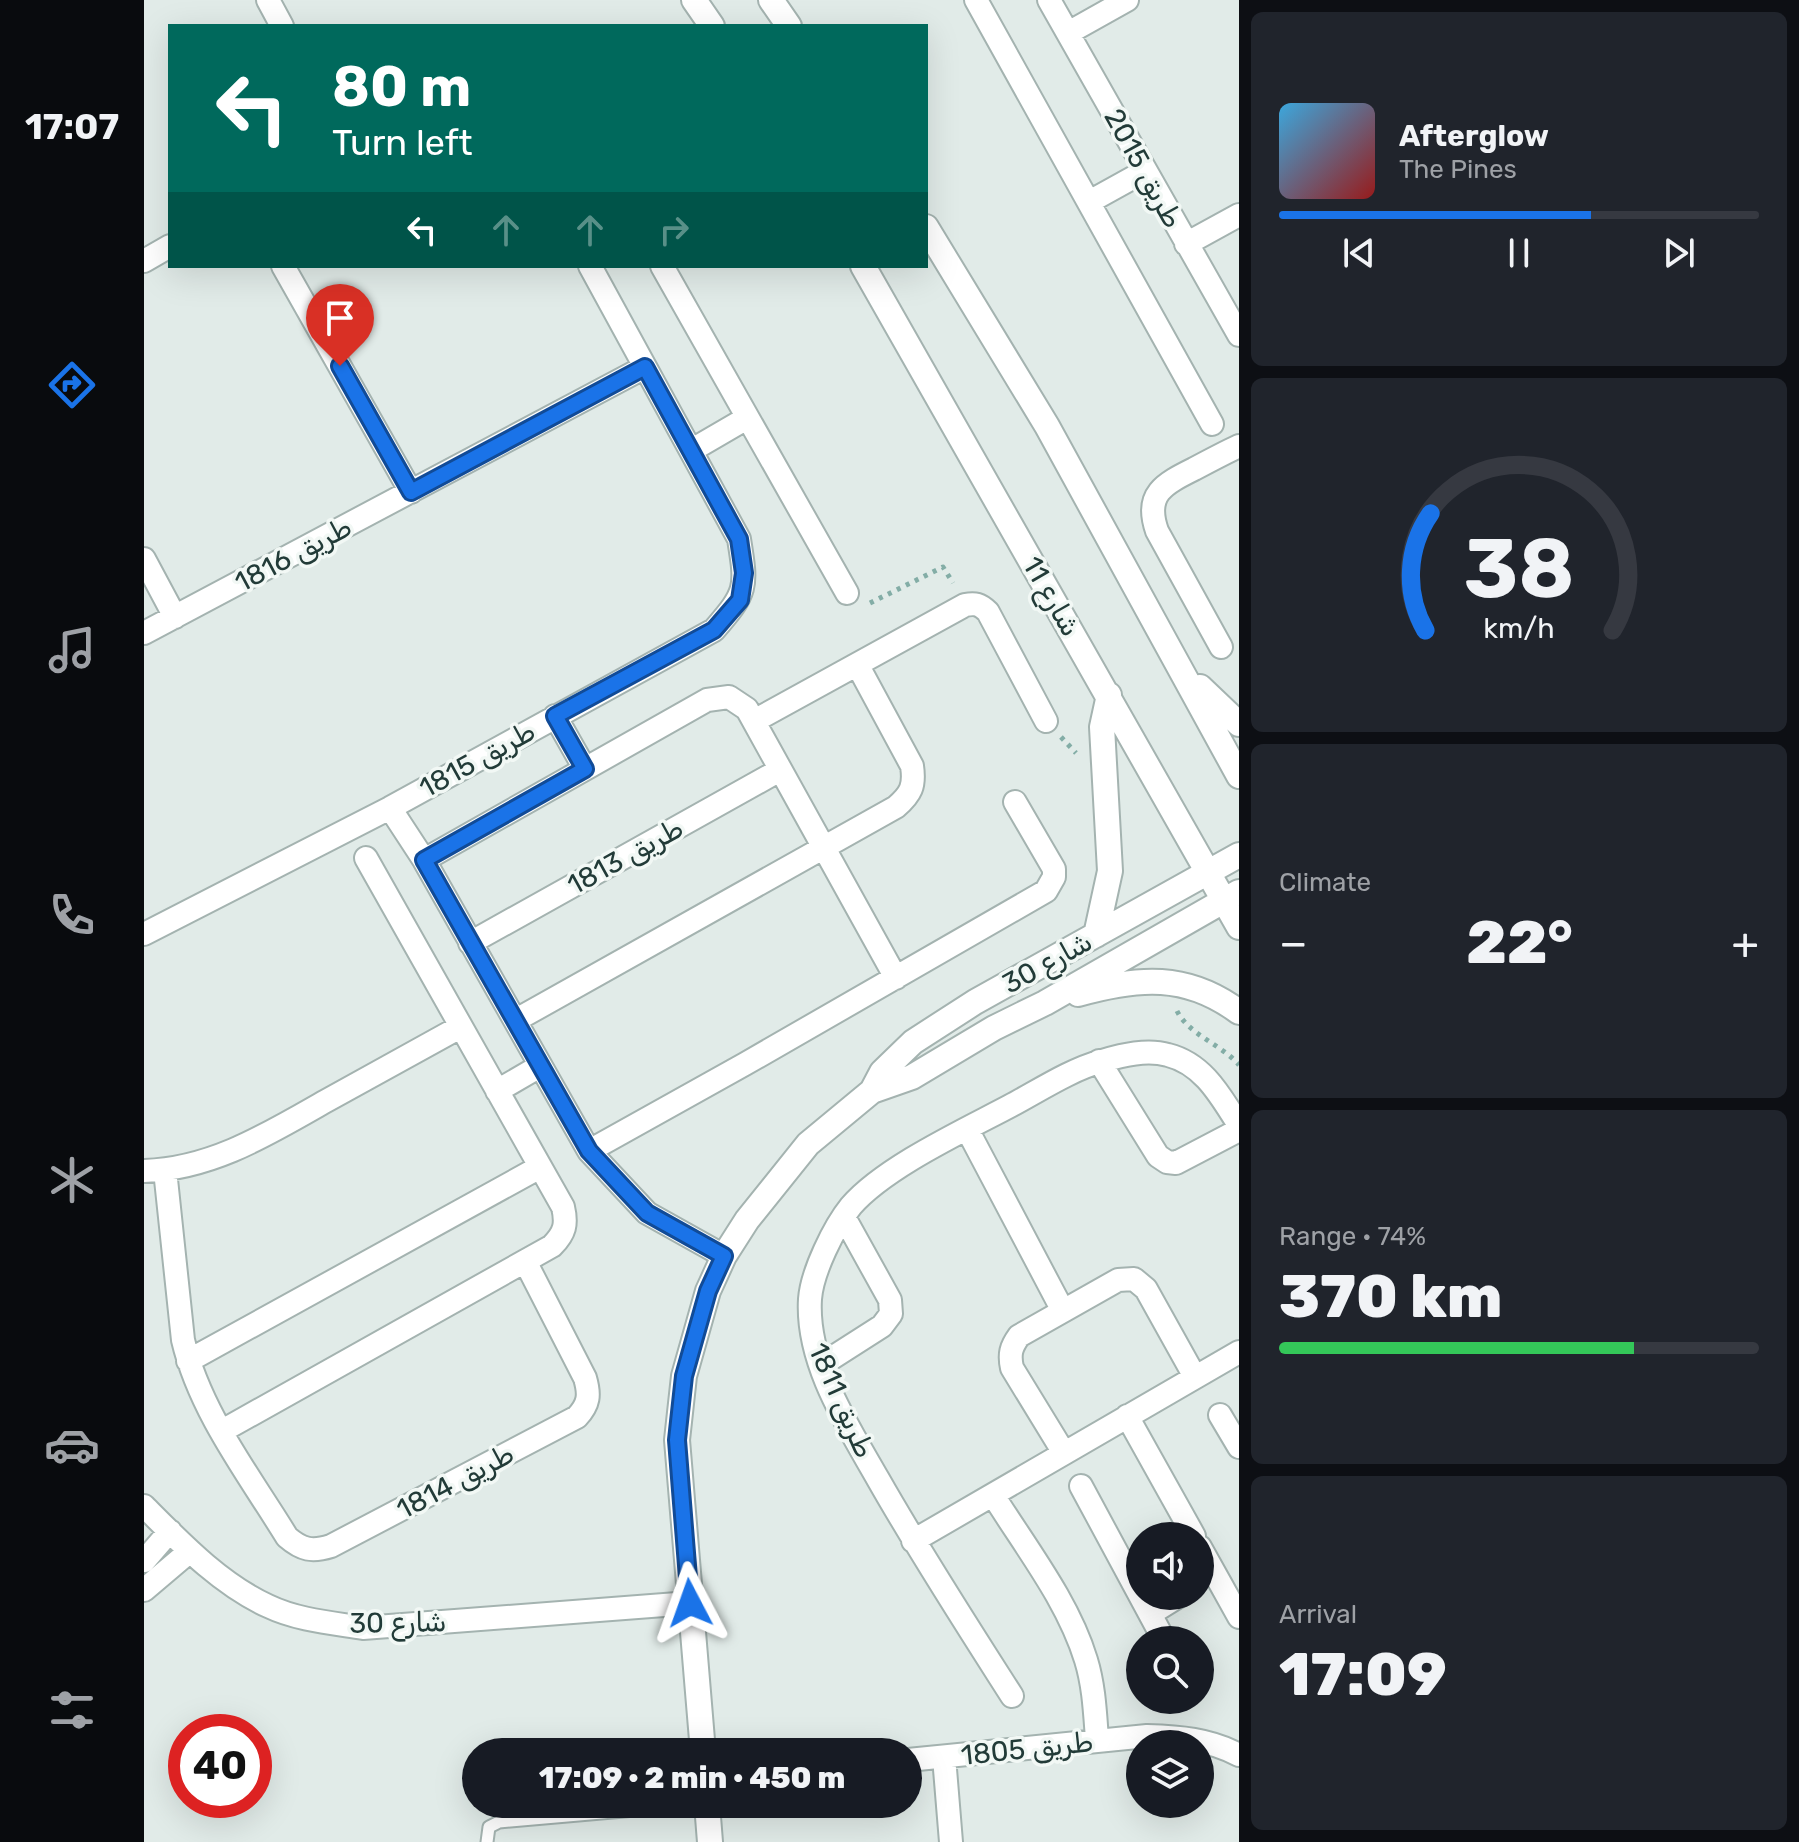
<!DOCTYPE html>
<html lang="en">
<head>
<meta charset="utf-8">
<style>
  :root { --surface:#171b24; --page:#20242c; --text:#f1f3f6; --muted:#9ea1a6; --line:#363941; --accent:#1a73e8 }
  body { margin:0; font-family:Rubik,Vazirmatn,sans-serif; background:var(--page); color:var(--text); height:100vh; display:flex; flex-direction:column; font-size:30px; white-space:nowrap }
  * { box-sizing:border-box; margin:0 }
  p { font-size:26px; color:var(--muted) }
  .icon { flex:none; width:44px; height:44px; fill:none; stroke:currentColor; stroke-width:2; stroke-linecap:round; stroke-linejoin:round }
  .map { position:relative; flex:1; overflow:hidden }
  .panel { display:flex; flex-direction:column; gap:12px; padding:12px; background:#0d0f14; width:560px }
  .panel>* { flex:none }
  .top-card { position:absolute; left:24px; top:24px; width:760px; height:244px; border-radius:0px; box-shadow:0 8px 32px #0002; background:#00695c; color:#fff; overflow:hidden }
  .controls { position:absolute; left:982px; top:1522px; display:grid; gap:16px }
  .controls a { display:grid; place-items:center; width:88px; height:88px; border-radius:50%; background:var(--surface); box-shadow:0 8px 32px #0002; font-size:40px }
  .speed { position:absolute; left:24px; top:1714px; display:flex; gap:16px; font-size:40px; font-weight:700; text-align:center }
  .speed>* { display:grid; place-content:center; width:104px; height:104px; border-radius:50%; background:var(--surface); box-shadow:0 8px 32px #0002; line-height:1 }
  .speed .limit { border:12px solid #d22; background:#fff; color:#111 }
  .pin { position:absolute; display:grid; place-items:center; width:68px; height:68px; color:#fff; margin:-82px -34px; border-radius:50% 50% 50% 0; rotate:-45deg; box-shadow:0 0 8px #0007 }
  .pin .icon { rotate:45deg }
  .me { position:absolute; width:88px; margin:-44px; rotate:356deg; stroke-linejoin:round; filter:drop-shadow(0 0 6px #0008) }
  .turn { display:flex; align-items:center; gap:28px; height:168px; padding:0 32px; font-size:36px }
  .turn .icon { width:104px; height:104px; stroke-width:2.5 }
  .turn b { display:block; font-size:56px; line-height:68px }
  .lanes { display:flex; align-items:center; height:76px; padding:0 32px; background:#0003; justify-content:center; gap:40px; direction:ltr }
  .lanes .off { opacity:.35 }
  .big { font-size:60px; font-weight:800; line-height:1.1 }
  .panel .card { flex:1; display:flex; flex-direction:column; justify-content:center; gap:12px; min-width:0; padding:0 28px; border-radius:12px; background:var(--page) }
  .panel .dial { align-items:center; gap:0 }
  .dial svg { height:208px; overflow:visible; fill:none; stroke:var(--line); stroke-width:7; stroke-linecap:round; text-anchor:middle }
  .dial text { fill:var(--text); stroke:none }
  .song { display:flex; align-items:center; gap:24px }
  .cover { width:96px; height:96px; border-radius:12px; background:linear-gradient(135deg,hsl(200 70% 55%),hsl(0 70% 35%)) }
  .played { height:8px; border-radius:4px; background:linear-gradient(90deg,var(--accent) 65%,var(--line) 65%) }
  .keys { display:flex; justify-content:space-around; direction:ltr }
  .heat { display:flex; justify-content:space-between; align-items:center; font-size:44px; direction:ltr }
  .charge { height:12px; border-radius:6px; background:linear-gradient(90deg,#34c759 74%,var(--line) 0) }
  .trip { position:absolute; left:318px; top:1738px; width:460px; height:80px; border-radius:40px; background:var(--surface); box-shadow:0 8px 32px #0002; font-weight:800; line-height:80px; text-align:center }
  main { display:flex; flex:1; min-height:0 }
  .tabs { display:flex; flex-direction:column; width:144px; justify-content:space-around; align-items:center; background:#090b0e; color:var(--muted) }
  .tabs .icon { width:56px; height:56px }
  .tabs .on { color:var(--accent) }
  .tabs b { font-size:36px; color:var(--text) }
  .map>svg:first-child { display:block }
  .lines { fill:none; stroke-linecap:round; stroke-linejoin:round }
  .service-casing { stroke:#a4b3b0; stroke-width:15 }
  .minor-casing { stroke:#a4b3b0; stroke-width:26 }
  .tertiary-casing { stroke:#a4b3b0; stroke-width:28 }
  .path { stroke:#83ada6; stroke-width:5; stroke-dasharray:4 6; stroke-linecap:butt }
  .service { stroke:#fff; stroke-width:11 }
  .minor { stroke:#fff; stroke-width:22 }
  .tertiary { stroke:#fff; stroke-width:24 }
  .route-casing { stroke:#114b97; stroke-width:20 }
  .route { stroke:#1a73e8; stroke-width:14 }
  .labels { text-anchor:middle; stroke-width:7; stroke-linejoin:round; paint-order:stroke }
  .street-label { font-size:28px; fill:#223b38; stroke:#f2f8f5 }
</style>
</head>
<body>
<main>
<nav class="tabs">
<b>17:07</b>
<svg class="icon on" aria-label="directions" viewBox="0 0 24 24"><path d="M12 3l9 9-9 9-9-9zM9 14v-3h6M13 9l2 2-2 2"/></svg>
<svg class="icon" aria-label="music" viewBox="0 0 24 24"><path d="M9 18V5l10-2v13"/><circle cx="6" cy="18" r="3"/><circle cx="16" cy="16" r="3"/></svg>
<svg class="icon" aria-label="phone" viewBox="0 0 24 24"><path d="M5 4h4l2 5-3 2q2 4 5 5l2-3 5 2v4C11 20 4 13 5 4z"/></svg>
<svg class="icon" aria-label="climate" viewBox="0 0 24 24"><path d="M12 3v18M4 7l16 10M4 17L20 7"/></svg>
<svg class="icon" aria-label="car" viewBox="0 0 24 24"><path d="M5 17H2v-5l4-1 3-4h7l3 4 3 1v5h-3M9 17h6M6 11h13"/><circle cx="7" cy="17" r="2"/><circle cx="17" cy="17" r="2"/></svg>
<svg class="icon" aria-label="filters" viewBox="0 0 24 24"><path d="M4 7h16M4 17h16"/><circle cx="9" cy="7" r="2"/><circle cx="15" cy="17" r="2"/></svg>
</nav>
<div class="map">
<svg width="1095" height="1842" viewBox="0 0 1095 1842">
  <rect width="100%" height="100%" fill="#e1ebe8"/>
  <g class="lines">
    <g class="service-casing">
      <path id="service" d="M343,1842L345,1827L355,1822L560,1804"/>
    </g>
    <g class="minor-casing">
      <path id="minor" d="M124,0L138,26
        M832,0L1068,424
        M905,0L1095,335
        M924,33L983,0
        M945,202L1001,171
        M1042,244L1095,215
        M0,261L26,246
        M139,266L267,492
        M518,266L703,593
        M548,450L603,418
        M0,559L31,617
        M0,633L501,367
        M1077,647L1013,531C1000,494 1020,484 1050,469C1065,461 1080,453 1095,446
        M411,716L441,769
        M610,721L821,605C831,603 836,604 844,612L902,721
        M246,808L280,860L445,1151L503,1213L580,1256
        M280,860L563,700L585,697L603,709L752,978
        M0,934L246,808L570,630C603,592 603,588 595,539L446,266
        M326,943L636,770
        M372,1020L752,807C767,794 771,786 768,766L714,666
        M955,1061L1014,1156L1023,1162L1032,1163L1095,1130
        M353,1091L396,1066
        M823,1129L919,1311
        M445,1151L601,1064L902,891L910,877V869L871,802
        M21,1170L39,1340C56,1412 105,1475 143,1537C158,1550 168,1552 187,1546L433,1417C445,1404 446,1395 441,1378L381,1261
        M0,1171C68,1169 124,1134 182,1101C226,1077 271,1052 316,1027
        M44,1361L396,1167
        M677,1365L738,1326L747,1314L746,1300L700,1217
        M1076,1415L1095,1447
        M983,1416L1050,1536
        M78,1431L408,1246C421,1233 423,1224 419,1207L222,858
        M920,1453L868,1368C865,1354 867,1347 875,1336L974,1280L990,1279L1002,1289L1051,1377
        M937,1486L1020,1640
        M849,1495C882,1548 924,1601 942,1660C950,1686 951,1713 953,1739
        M0,1506C37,1543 76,1584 124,1606C153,1620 188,1623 219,1628L546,1603
        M769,1541L1095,1352
        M1056,1547L1095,1617
        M0,1561L26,1531
        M0,1590L46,1551
        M1006,1614L1035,1596
        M868,1696C822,1624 776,1553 734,1479C704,1426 662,1363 666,1299C668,1272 690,1227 707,1206C741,1167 819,1131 866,1106C896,1090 926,1070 958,1061C979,1055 1003,1049 1024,1055C1060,1064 1077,1097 1095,1125
        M800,1757L807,1842
        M764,1760L1003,1736C1035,1737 1065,1739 1095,1755"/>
    </g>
    <g class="tertiary-casing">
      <path id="tertiary" d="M550,0L568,26
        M627,0L645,26
        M782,227L903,426L1095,776
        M719,266L1095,927
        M1056,687L1095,724
        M952,935L966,871L958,727L965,695
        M934,994C994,977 1043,973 1095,1012
        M728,1091L768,1077L850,1028L901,1003L1095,892
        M559,1752L533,1440L540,1376L564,1291L580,1256L603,1220L664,1144L728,1091L738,1072L769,1042L831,1002L1095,855
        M563,1804L566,1842"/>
    </g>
    <path class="path" d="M726,603L799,567L809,583
      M917,737L932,753
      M1033,1011C1045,1035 1077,1044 1095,1065"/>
    <use href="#service" class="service"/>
    <use href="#minor" class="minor"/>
    <use href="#tertiary" class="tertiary"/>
  </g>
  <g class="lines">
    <g class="route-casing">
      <path id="route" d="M196,366L267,492L501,367L595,539L600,573L596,600L570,630L411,716L441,769L280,860L445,1151L503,1213L580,1256L564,1291L540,1376L533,1440L546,1603"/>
    </g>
    <use href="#route" class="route"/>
  </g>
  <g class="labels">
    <g class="street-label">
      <text transform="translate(1000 168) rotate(61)" y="10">طريق 2015</text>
      <text transform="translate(149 554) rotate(-28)" y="10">طريق 1816</text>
      <text transform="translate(908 596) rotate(60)" y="10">شارع 11</text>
      <text transform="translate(333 759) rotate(-29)" y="10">طريق 1815</text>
      <text transform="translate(481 856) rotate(-29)" y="10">طريق 1813</text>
      <text transform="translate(903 962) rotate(-29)" y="10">شارع 30</text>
      <text transform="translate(698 1400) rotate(66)" y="10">طريق 1811</text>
      <text transform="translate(311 1481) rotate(-28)" y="10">طريق 1814</text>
      <text transform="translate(254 1622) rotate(-1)" y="10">شارع 30</text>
      <text transform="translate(883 1748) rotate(-6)" y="10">طريق 1805</text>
    </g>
  </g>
</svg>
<div class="controls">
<a><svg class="icon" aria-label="sound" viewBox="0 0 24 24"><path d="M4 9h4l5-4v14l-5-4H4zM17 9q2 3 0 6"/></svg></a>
<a><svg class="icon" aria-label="search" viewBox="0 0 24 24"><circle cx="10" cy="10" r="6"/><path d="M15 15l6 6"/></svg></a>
<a><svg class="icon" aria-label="layers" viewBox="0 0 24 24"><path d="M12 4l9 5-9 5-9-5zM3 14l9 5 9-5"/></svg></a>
</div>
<div class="speed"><div class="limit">40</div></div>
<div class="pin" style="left:196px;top:366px;background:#d93025"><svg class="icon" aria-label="arrive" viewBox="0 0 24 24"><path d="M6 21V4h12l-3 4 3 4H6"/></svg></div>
<svg class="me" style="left:546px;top:1603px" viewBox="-20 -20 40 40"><path d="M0-17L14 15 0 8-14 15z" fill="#1a73e8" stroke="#fff" stroke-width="4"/></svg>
<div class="trip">17:09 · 2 min · 450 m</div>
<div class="top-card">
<div class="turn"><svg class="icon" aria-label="left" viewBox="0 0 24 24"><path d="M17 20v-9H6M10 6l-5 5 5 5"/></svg><div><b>80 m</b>Turn left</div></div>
<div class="lanes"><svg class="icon" aria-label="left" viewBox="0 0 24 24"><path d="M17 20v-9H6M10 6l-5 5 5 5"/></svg><svg class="icon off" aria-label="ahead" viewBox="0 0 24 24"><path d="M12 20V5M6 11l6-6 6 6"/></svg><svg class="icon off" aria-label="ahead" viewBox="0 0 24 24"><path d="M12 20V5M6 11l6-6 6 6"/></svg><svg class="icon off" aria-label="right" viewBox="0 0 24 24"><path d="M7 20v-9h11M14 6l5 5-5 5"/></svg></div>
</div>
</div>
<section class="panel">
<div class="card">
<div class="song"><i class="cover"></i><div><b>Afterglow</b><p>The Pines</p></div></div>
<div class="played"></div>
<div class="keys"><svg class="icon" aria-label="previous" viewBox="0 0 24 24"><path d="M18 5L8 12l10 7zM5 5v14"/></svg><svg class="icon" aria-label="pause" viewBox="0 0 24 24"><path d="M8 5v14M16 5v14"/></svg><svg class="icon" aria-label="next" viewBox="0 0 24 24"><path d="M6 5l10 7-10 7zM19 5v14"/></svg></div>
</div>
<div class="card dial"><svg viewBox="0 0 100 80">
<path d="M14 69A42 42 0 1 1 86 69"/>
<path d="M14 69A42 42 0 0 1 16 24" stroke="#1a73e8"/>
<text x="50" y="56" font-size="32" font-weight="700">38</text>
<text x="50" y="72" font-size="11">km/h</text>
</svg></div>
<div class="card"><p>Climate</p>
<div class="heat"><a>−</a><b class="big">22°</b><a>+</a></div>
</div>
<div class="card"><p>Range · 74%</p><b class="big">370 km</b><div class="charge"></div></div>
<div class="card"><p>Arrival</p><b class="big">17:09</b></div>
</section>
</main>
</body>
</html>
